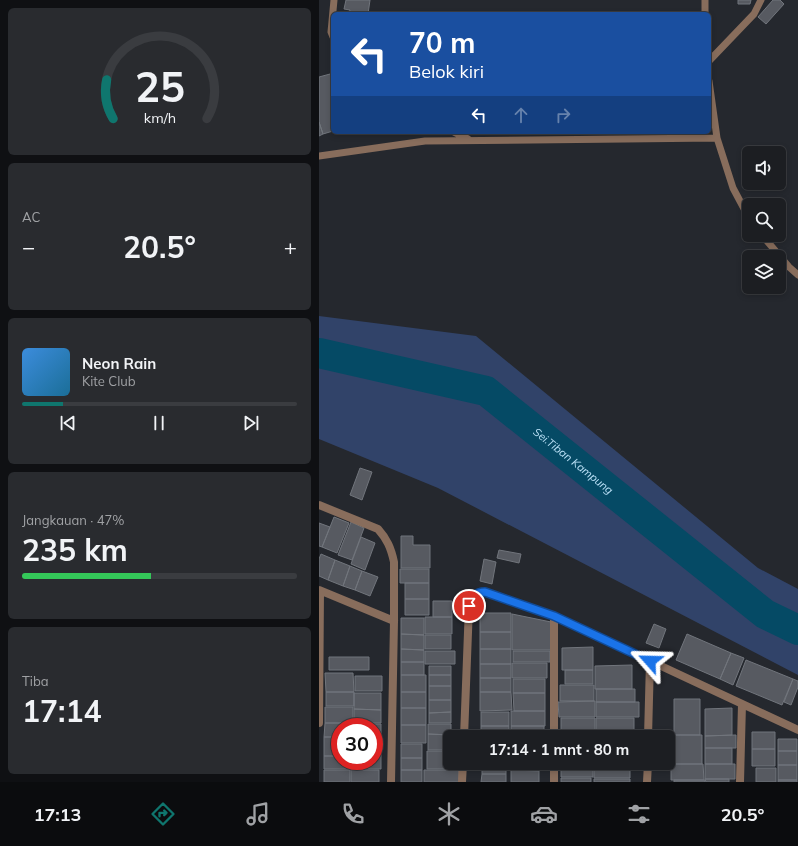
<!DOCTYPE html>
<html lang="id">
<head>
<meta charset="utf-8">
<style>
  :root { --surface:#1c1e22; --page:#292b2f; --text:#f1f3f6; --muted:#a0a2a5; --line:#3a3c40; --accent:#0f766e }
  body { margin:0; font-family:Mulish,sans-serif; background:var(--page); color:var(--text); height:100vh; display:flex; flex-direction:column; font-size:15px; white-space:nowrap }
  * { box-sizing:border-box; margin:0 }
  p { font-size:13px; color:var(--muted) }
  .icon { flex:none; width:22px; height:22px; fill:none; stroke:currentColor; stroke-width:2; stroke-linecap:round; stroke-linejoin:round }
  .map { position:relative; flex:1; overflow:hidden }
  .side { display:flex; flex-direction:column; gap:8px; padding:8px; background:#0f1013; width:319px }
  .side>* { flex:none }
  .banner { position:absolute; left:12px; top:12px; width:380px; height:122px; border-radius:6px; box-shadow:0 2px 6px #0003,0 0 0 1px var(--line); background:#1a4fa0; color:#fff; overflow:hidden }
  .tools { position:absolute; left:423px; top:146px; display:grid; gap:8px }
  .tools a { display:grid; place-items:center; width:44px; height:44px; border-radius:6px; background:var(--surface); box-shadow:0 2px 6px #0003,0 0 0 1px var(--line); font-size:20px }
  .speed { position:absolute; left:12px; top:718px; display:flex; gap:8px; font-size:20px; font-weight:700; text-align:center }
  .speed>* { display:grid; place-content:center; width:52px; height:52px; border-radius:50%; background:var(--surface); box-shadow:0 2px 6px #0003,0 0 0 1px var(--line); line-height:1 }
  .speed .limit { border:6px solid #d22; background:#fff; color:#111 }
  .pin { position:absolute; display:grid; place-items:center; width:34px; height:34px; color:#fff; margin:-17px; border:2px solid #fff; border-radius:50%; box-shadow:0 1px 4px #0007 }
  .me { position:absolute; width:44px; margin:-22px; rotate:295deg; stroke-linejoin:round; filter:drop-shadow(0 0 3px #0008) }
  .turn { display:flex; align-items:center; gap:14px; height:84px; padding:0 12px; font-size:18px }
  .turn .icon { width:52px; height:52px; stroke-width:2.5 }
  .turn b { display:block; font-size:28px; line-height:34px }
  .lanes { display:flex; align-items:center; height:38px; padding:0 12px; background:#0003; justify-content:center; gap:20px; direction:ltr }
  .lanes .off { opacity:.35 }
  .big { font-size:30px; font-weight:700; line-height:1.1 }
  .side .card { flex:1; display:flex; flex-direction:column; justify-content:center; gap:6px; min-width:0; padding:0 14px; border-radius:6px; background:var(--page) }
  .side .dial { align-items:center; gap:0 }
  .dial svg { height:104px; overflow:visible; fill:none; stroke:var(--line); stroke-width:7; stroke-linecap:round; text-anchor:middle }
  .dial text { fill:var(--text); stroke:none }
  .song { display:flex; align-items:center; gap:12px }
  .cover { width:48px; height:48px; border-radius:6px; background:linear-gradient(135deg,hsl(210 70% 55%),hsl(200 70% 35%)) }
  .played { height:4px; border-radius:2px; background:linear-gradient(90deg,var(--accent) 15%,var(--line) 15%) }
  .keys { display:flex; justify-content:space-around; direction:ltr }
  .heat { display:flex; justify-content:space-between; align-items:center; font-size:22px; direction:ltr }
  .charge { height:6px; border-radius:3px; background:linear-gradient(90deg,#34c759 47%,var(--line) 0) }
  .trip { position:absolute; left:124px; top:730px; width:232px; height:40px; border-radius:6px; background:var(--surface); box-shadow:0 2px 6px #0003,0 0 0 1px var(--line); font-weight:700; line-height:40px; text-align:center }
  .dock { display:flex; height:64px; justify-content:space-around; align-items:center; background:#0b0c0e; color:var(--muted) }
  .dock .icon { width:28px; height:28px }
  .dock .on { color:var(--accent) }
  .dock b { font-size:18px; color:var(--text) }
  main { display:flex; flex:1; min-height:0 }
  .map>svg:first-child { display:block }
  .green { fill:#314369 }
  .lines { fill:none; stroke-linecap:round; stroke-linejoin:round }
  .river { stroke:#054a65; stroke-width:30 }
  .building { fill:#575a61; stroke:#71757c }
  .lane { stroke:#886d5c; stroke-width:7 }
  .street { stroke:#886d5c; stroke-width:8 }
  .route-casing { stroke:#114b97; stroke-width:10 }
  .route { stroke:#1a73e8; stroke-width:7 }
  .labels { text-anchor:middle; stroke-width:3; stroke-linejoin:round; paint-order:stroke }
  .water-label { font-size:11px; font-style:italic; fill:#bae0f6; stroke:#25282e }
</style>
</head>
<body>
<main>
<section class="side">
<div class="card dial"><svg viewBox="0 0 100 80">
<path d="M14 69A42 42 0 1 1 86 69"/>
<path d="M14 69A42 42 0 0 1 9 39" stroke="#0f766e"/>
<text x="50" y="56" font-size="32" font-weight="700">25</text>
<text x="50" y="72" font-size="11">km/h</text>
</svg></div>
<div class="card"><p>AC</p>
<div class="heat"><a>−</a><b class="big">20.5°</b><a>+</a></div>
</div>
<div class="card">
<div class="song"><i class="cover"></i><div><b>Neon Rain</b><p>Kite Club</p></div></div>
<div class="played"></div>
<div class="keys"><svg class="icon" aria-label="previous" viewBox="0 0 24 24"><path d="M18 5L8 12l10 7zM5 5v14"/></svg><svg class="icon" aria-label="pause" viewBox="0 0 24 24"><path d="M8 5v14M16 5v14"/></svg><svg class="icon" aria-label="next" viewBox="0 0 24 24"><path d="M6 5l10 7-10 7zM19 5v14"/></svg></div>
</div>
<div class="card"><p>Jangkauan · 47%</p><b class="big">235 km</b><div class="charge"></div></div>
<div class="card"><p>Tiba</p><b class="big">17:14</b></div>
</section>
<div class="map">
<svg width="479" height="782" viewBox="0 0 479 782">
  <rect width="100%" height="100%" fill="#25282e"/>
  <path class="green" d="M0,316L157,336L439,568L479,589V675L119,488L0,439Z"/>
  <g class="lines">
    <path class="river" id="s1" d="M0,353L167,391L446,614L479,630"/>
  </g>
  <path class="building" d="M27,0H51L49,14H30L31,10L25,9Z
    M419,0H432L431,4H419Z
    M454,0H461L465,4L447,24L439,17Z
    M11,74L14,82V131L4,134L0,122V77Z
    M0,122L4,134L0,136Z
    M41,468L53,472L43,500L31,495Z
    M15,517L30,523L18,553L3,547Z
    M32,522L45,528L33,560L19,555Z
    M0,523L11,527L3,547L0,546Z
    M82,536H94V545H111V568H82Z
    M42,537L56,543L46,570L32,564Z
    M180,550L202,554L200,563L178,558Z
    M2,554L16,560L9,580L0,576V559Z
    M165,559L177,562L173,584L161,581Z
    M16,560L31,566L24,586L9,580Z
    M31,566L43,571L36,590L24,586Z
    M81,569H110V583H81Z
    M43,571L59,577L51,596L36,590Z
    M86,583H110V599H86Z
    M86,599H110V615H86Z
    M114,601H133V617H114Z
    M161,613H192V632H161Z
    M193,614L232,622V650H193Z
    M106,617H133V634H106Z
    M82,618H105V635L82,634Z
    M335,624L347,629L340,648L327,643Z
    M161,632H192V649H161Z
    M82,634L105,635V650L82,649Z
    M368,634L412,653L401,679L357,660Z
    M106,635H132V649H106Z
    M274,647V670H243V648Z
    M82,649L105,650V662H82Z
    M161,649H192V664H161Z
    M106,651H136V664H106Z
    M194,651H231V662H194Z
    M412,653L425,658L414,685L401,679Z
    M10,657H50V670H10Z
    M427,660L474,679L463,705L417,686Z
    M82,662H105V675H82Z
    M193,663H228V678H193Z
    M161,664H192V678H161Z
    M313,665V689H276V666Z
    M110,666H132V675H110Z
    M246,670H274V684H246Z
    M6,673H34L35,692H7Z
    M82,675H107V692H82Z
    M110,675H132V686H110Z
    M36,676H63V691H36Z
    M161,678H192V692H161Z
    M194,679H226V693H194Z
    M474,679L479,681V687L472,705L465,702Z
    M241,685H275V701H241Z
    M110,686H132V700H110Z
    M277,689H316V702H277Z
    M7,692H35V706H7Z
    M82,692H107V708H82Z
    M161,692H192L193,710L161,711Z
    M35,693H62V710L35,709Z
    M194,693H226V711H195Z
    M355,699H381V735H355Z
    M110,700H132V712L110,713Z
    M276,701V717H240L239,702Z
    M277,702H320V717H277Z
    M6,707H34V723H6Z
    M82,708H107V725H82Z
    M413,708V735L386,736V709Z
    M35,709L62,710V723H35Z
    M192,711H226V726H192Z
    M132,712V723H110V713Z
    M162,712H190V726H162Z
    M242,718H276V732H242Z
    M277,718H315V732H277Z
    M6,723H34V727H21V737H5Z
    M34,724H62V739H55V727H34Z
    M109,724H132V735L109,734Z
    M82,725H107V743H82Z
    M162,726H190V737H162Z
    M192,726H225V737H192Z
    M433,732H456V749H433Z
    M242,733H274V737H242Z
    M275,733H316V737H275Z
    M109,734L132,735L131,750H109Z
    M352,735H383V764H352Z
    M417,735V748H386V736Z
    M5,737H21V756H5Z
    M459,739H478V751H459Z
    M55,740H62V755H55Z
    M82,744H103V758H82Z
    M386,748H413V764H386Z
    M433,749H456V766H433Z
    M108,751H131V763H135V769H108Z
    M459,751H478V765H459Z
    M55,755H62V769H33V761H55Z
    M5,756H21V761H32V769H5Z
    M82,758H103V770H82Z
    M163,763H187V774H163Z
    M192,763H222V770L192,769Z
    M242,763H274V777H242Z
    M275,764H311V778H275Z
    M352,764H384L385,780H352Z
    M386,764H416V779H386Z
    M459,765H478V780H459Z
    M437,768H457V782H437Z
    M5,770H31V782H5Z
    M32,770H60V782H32Z
    M82,770H103V782H82Z
    M105,770H140V782H105Z
    M192,770L220,771V782H192Z
    M163,774H187V782H162Z
    M242,778H272V782H242Z
    M275,779H311V782H275Z
    M386,779H410V782H387Z
    M355,780H386V782H355Z
    M459,780H478V782H459Z"/>
  <g class="lines">
    <path class="lane" d="M386,0V14
      M14,37L12,32L15,0
      M390,61L435,14L442,0
      M390,81L398,138L414,188L430,218
      M135,132L149,139
      M0,156L106,141L398,138
      M443,235L470,267L479,275"/>
    <path class="street" d="M0,505L59,529C68,539 72,548 75,562V621L72,782
      M0,590L75,621
      M235,616V737
      M0,723L1,591
      M145,737L150,606C152,598 157,592 166,592L235,616L479,730
      M329,737L331,661
      M235,763V782
      M143,782L144,763
      M328,782L329,763
      M421,782L423,704"/>
  </g>
  <g class="lines">
    <g class="route-casing">
      <path id="route" d="M150,606C152,598 157,592 166,592L235,616L331,661"/>
    </g>
    <use href="#route" class="route"/>
  </g>
  <g class="labels">
    <g class="water-label">
      <text dy="4" stroke="none"><textPath href="#s1" startOffset="283">Sei.Tiban Kampung</textPath></text>
    </g>
  </g>
</svg>
<div class="tools">
<a><svg class="icon" aria-label="sound" viewBox="0 0 24 24"><path d="M4 9h4l5-4v14l-5-4H4zM17 9q2 3 0 6"/></svg></a>
<a><svg class="icon" aria-label="search" viewBox="0 0 24 24"><circle cx="10" cy="10" r="6"/><path d="M15 15l6 6"/></svg></a>
<a><svg class="icon" aria-label="layers" viewBox="0 0 24 24"><path d="M12 4l9 5-9 5-9-5zM3 14l9 5 9-5"/></svg></a>
</div>
<div class="speed"><div class="limit">30</div></div>
<div class="pin" style="left:150px;top:606px;background:#d93025"><svg class="icon" aria-label="arrive" viewBox="0 0 24 24"><path d="M6 21V4h12l-3 4 3 4H6"/></svg></div>
<svg class="me" style="left:331px;top:661px" viewBox="-20 -20 40 40"><path d="M0-17L14 15 0 8-14 15z" fill="#1a73e8" stroke="#fff" stroke-width="4"/></svg>
<div class="trip">17:14 · 1 mnt · 80 m</div>
<div class="banner">
<div class="turn"><svg class="icon" aria-label="left" viewBox="0 0 24 24"><path d="M17 20v-9H6M10 6l-5 5 5 5"/></svg><div><b>70 m</b>Belok kiri</div></div>
<div class="lanes"><svg class="icon" aria-label="left" viewBox="0 0 24 24"><path d="M17 20v-9H6M10 6l-5 5 5 5"/></svg><svg class="icon off" aria-label="ahead" viewBox="0 0 24 24"><path d="M12 20V5M6 11l6-6 6 6"/></svg><svg class="icon off" aria-label="right" viewBox="0 0 24 24"><path d="M7 20v-9h11M14 6l5 5-5 5"/></svg></div>
</div>
</div>
</main>
<nav class="dock">
<b>17:13</b>
<svg class="icon on" aria-label="directions" viewBox="0 0 24 24"><path d="M12 3l9 9-9 9-9-9zM9 14v-3h6M13 9l2 2-2 2"/></svg>
<svg class="icon" aria-label="music" viewBox="0 0 24 24"><path d="M9 18V5l10-2v13"/><circle cx="6" cy="18" r="3"/><circle cx="16" cy="16" r="3"/></svg>
<svg class="icon" aria-label="phone" viewBox="0 0 24 24"><path d="M5 4h4l2 5-3 2q2 4 5 5l2-3 5 2v4C11 20 4 13 5 4z"/></svg>
<svg class="icon" aria-label="climate" viewBox="0 0 24 24"><path d="M12 3v18M4 7l16 10M4 17L20 7"/></svg>
<svg class="icon" aria-label="car" viewBox="0 0 24 24"><path d="M5 17H2v-5l4-1 3-4h7l3 4 3 1v5h-3M9 17h6M6 11h13"/><circle cx="7" cy="17" r="2"/><circle cx="17" cy="17" r="2"/></svg>
<svg class="icon" aria-label="filters" viewBox="0 0 24 24"><path d="M4 7h16M4 17h16"/><circle cx="9" cy="7" r="2"/><circle cx="15" cy="17" r="2"/></svg>
<b>20.5°</b>
</nav>
</body>
</html>
